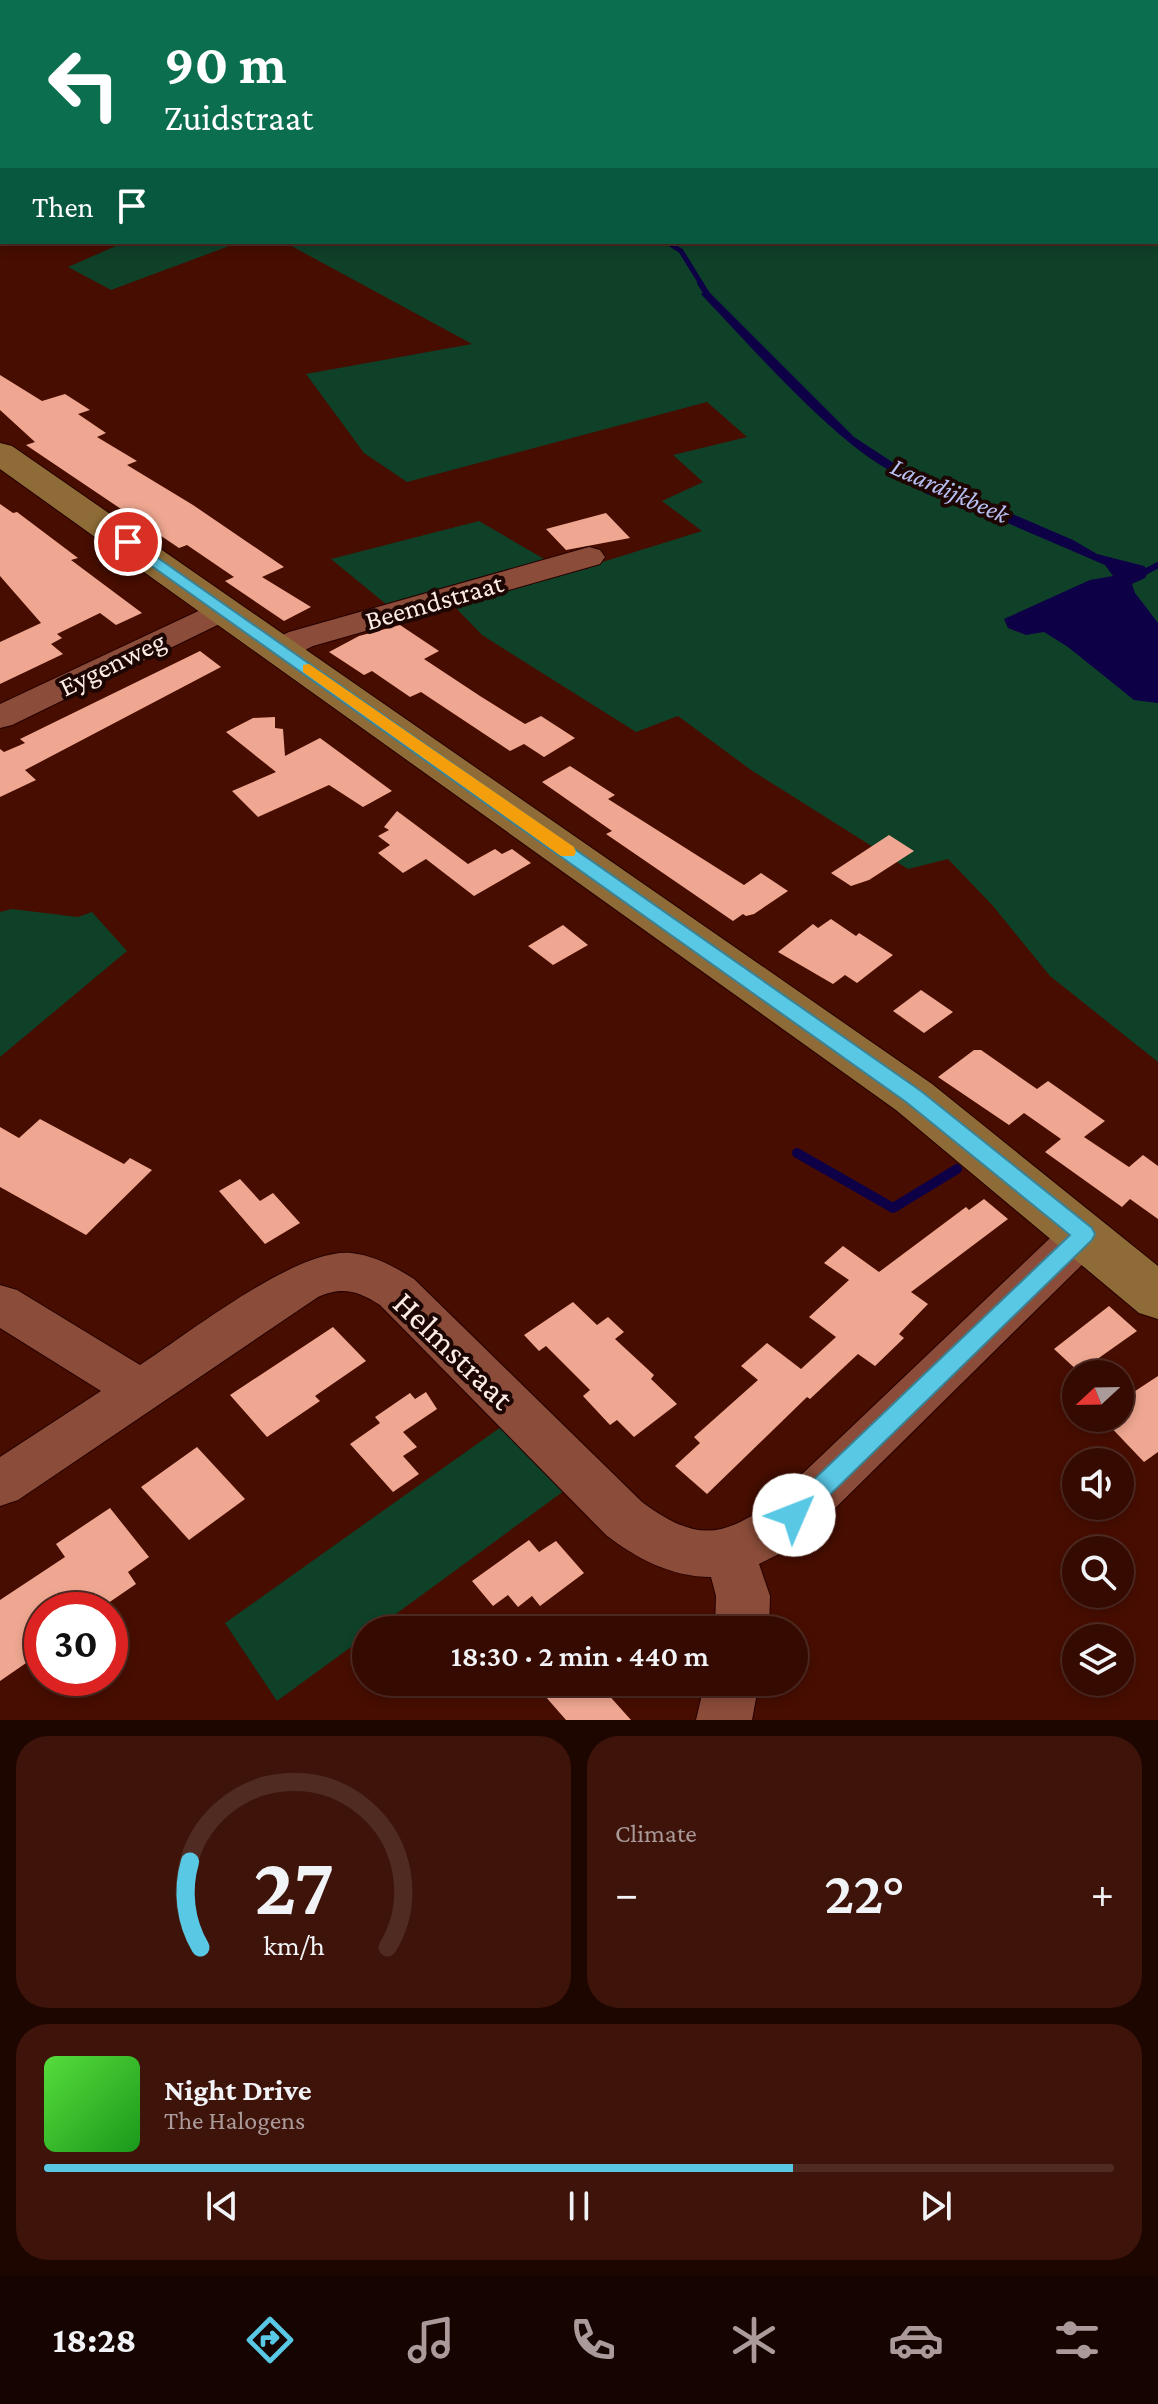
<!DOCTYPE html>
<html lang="en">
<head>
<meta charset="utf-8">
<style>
  :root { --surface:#350a00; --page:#3d130a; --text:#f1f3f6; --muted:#aa9a99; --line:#4f2b22; --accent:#59c8e5 }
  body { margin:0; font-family:"Crimson Pro",serif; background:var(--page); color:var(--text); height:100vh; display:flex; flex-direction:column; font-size:30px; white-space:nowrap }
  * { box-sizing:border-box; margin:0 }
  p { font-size:26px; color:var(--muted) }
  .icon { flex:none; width:44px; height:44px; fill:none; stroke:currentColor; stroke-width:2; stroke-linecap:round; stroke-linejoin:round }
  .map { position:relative; height:1720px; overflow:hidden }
  .details { display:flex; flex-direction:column; gap:16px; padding:16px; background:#1d0600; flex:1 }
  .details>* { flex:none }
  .banner { position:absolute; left:0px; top:0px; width:1158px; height:244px; box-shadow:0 4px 12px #0003,0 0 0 2px var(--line); background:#0b6e4f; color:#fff; overflow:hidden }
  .needle { width:52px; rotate:248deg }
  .tools { position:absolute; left:1062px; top:1360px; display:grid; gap:16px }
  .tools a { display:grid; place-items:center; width:72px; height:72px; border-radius:50%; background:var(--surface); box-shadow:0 4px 12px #0003,0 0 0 2px var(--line); font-size:40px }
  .speed { position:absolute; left:24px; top:1592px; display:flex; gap:16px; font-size:40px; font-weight:700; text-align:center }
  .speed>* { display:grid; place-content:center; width:104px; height:104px; border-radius:50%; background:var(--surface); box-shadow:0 4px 12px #0003,0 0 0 2px var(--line); line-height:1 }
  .speed .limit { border:12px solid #d22; background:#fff; color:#111 }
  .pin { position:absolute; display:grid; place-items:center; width:68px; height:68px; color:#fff; margin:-34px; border:4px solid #fff; border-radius:50%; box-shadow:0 2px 8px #0007 }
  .me { position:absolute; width:88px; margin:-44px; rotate:46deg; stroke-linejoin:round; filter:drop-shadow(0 0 6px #0008) }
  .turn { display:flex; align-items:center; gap:28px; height:168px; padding:0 32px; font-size:36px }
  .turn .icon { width:104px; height:104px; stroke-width:2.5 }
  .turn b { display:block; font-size:56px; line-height:68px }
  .then { display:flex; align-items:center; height:76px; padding:0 32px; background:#0003; gap:16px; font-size:30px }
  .big { font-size:60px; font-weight:600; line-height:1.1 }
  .details .card { flex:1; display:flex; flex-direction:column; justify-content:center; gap:12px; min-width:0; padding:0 28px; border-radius:32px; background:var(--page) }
  .details .dial { align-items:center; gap:0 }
  .dial svg { height:208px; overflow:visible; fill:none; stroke:var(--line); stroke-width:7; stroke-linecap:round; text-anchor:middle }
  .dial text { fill:var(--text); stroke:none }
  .song { display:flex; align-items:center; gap:24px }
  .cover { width:96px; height:96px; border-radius:12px; background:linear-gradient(135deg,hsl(110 70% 55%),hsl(120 70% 35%)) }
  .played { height:8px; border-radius:4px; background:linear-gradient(90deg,var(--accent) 70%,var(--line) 70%) }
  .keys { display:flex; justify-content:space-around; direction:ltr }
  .heat { display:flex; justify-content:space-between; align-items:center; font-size:44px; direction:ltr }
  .details .tiles { flex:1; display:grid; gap:16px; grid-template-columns:1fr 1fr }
  .card:last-child { grid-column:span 2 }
  .trip { position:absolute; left:352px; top:1616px; width:456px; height:80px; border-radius:40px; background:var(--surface); box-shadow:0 4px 12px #0003,0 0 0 2px var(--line); font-weight:600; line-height:80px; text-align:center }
  .dock { display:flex; height:128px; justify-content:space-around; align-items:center; background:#150400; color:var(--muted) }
  .dock .icon { width:56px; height:56px }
  .dock .active { color:var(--accent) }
  .dock b { font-size:36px; color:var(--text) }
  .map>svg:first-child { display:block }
  .green { fill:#0f4028 }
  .water { fill:#0e0046 }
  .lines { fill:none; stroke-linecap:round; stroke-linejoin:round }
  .stream-far2 { stroke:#0e0046; stroke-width:5 }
  .stream-far1 { stroke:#0e0046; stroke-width:6 }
  .stream { stroke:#0e0046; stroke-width:10 }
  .building { fill:#efa791 }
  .minor-casing { stroke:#250000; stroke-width:2 }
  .major-casing { stroke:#250000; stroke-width:2 }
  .minor { fill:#8b4c39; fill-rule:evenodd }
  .major { fill:#8f6c37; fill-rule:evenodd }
  .route { fill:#59c8e5; stroke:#3a8295; stroke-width:2 }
  .slow { fill:#f59e0b }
  .labels { text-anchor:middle; stroke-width:8; stroke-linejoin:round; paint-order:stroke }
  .far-water-label { font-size:26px; font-style:italic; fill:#b7c0f3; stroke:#1d0602 }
  .street-label { font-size:28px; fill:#fbebe7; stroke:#1d0602 }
  .near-street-label { font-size:34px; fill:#fbebe7; stroke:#1d0602 }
</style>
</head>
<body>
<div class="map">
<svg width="1158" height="1720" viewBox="0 0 1158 1720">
  <rect width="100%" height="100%" fill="#470d00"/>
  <path class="green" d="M168,0H1158V1062L1050,976L993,906L948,859L908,869L751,770L678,716L636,732L482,635L451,603L567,573L702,531L662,501L703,482L673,455L747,437L707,402L407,482L364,453L306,374L472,344L284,242H1156V2Z
    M125,242H240L111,290L68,267Z
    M479,521L551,563L392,609L331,559Z
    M12,909L78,917L92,912L127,951L0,1057V912Z
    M508,1422L572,1485L374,1630H366V1636L277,1701L225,1623Z"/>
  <path class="water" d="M707,290L854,437L918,479C866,479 752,347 713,307L701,294Z
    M930,484L1003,510L1073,540L1097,554L1144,566L1149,571L1145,578L1132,584L1135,593L1158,623V703L1134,700L1068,647L1044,632L1026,635L1008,628L1004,619L1090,580L1113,576L1105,565L954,500L926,494L924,487Z"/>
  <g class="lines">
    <path class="stream-far2" d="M777,0L780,2
      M667,242L681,251L702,285"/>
    <path class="stream-far1" d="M700,283L709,297
      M909,476L936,490
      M1141,574L1158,565"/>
    <path class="stream" d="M797,1153L893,1208L957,1169"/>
  </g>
  <path class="building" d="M0,375L42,401L65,394L90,410L78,414L106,433L97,437L137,461L127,465L193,505L284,567L262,577L311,607L284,621L225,581L234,577L187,545L179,548L26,445L35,442L0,410Z
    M0,504L13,513L17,512L78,558L71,560L142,613L116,625L100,613L57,634L62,638L51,644L63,654L0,684V642L41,623L0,576Z
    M606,513L630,538L566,550L546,529Z
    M400,625L439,651L424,659L480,696L525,724L541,716L575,738L544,757L524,744L510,751L421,692L410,697L372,671L364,675L329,652L359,636Z
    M200,651L221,667L25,770L36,780L0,797V749L4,752L25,743L20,739Z
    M275,717V728L283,729L285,756L320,738L392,791L363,807L329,785L258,817L232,791L276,772L226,732L253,718Z
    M570,766L615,795L608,799L744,885L761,873L788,891L754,914L746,916L743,914L733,921L606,834L612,831L542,782Z
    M397,811L468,864L495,849L502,854L512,849L531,863L474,896L426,859L403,873L378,853L390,845L378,836L389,830L384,827Z
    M889,835L914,851L869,880L851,886L831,873Z
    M831,919L856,936L859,933L893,955L857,983L845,975L833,984L778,952L813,924L818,928Z
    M563,925L588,945L553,965L528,946Z
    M921,990L953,1012L924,1033L893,1011Z
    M974,1050H981L1037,1089L1048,1081L1105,1121L1084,1137L1129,1167L1143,1155L1158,1166V1219L1130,1199L1122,1207L1045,1152L1061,1139L1024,1113L1009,1125L938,1077Z
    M40,1119L124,1164L130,1158L152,1170L86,1235L0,1187V1127L19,1138Z
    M240,1179L260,1201L273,1193L300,1223L265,1244L219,1191Z
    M984,1199L1008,1219L911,1292L928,1304L899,1334L904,1338L875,1366L858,1354L810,1399L807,1397L707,1494L675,1466L700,1443L694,1437L758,1380L741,1366L767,1343L801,1369L836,1337L809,1317L849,1280L824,1263L843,1246L879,1272L966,1207L969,1210Z
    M573,1302L597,1325L608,1317L624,1332L615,1339L654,1375L651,1379L677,1404L634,1437L617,1420L610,1425L583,1396L590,1390L546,1346L539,1351L524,1335Z
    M1109,1306L1137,1331L1079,1372L1054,1349Z
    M333,1327L366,1361L315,1396L320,1401L267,1437L230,1395Z
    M1158,1376V1452L1144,1462L1104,1420L1120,1418V1401Z
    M426,1392L437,1409L403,1432L417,1447L403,1456L419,1474L393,1492L350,1444L380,1423L375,1417L410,1393L415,1399Z
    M197,1447L245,1499L189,1540L141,1487Z
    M110,1508L149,1557L128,1572L136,1584L98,1610H42V1652L0,1681V1600L65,1557L56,1544Z
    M529,1540L539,1552L556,1541L584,1573L540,1606L532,1596L518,1607L508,1595L493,1606L472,1581Z
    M562,1682H597L631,1720H566L545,1696Z"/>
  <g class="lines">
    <g class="minor-casing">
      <path id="minor" d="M589,547L600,550L605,557L600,564L313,646C297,654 286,660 268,656L263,649L268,642L289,632Z
        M224,599L236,602L240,609L236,616L12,725L0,728V704Z
        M1084,1216L1100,1221L1107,1234L1100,1247L812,1531L787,1550L759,1564L770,1596L769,1630H715L716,1596L711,1577C671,1577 636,1558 606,1535L380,1305C358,1291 343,1286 318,1297L18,1500L0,1506V1457L101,1391L0,1328V1285L17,1290L140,1365C188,1334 296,1248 351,1253C373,1255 395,1267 414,1279L642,1502C696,1542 723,1539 776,1499L1068,1221Z
        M705,1682H759L752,1720H696Z"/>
    </g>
    <g class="major-casing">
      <path id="major" d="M0,443L12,446L932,1084L1158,1266V1319L1139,1313L896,1110L0,469Z"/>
    </g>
    <use href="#minor" class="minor"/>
    <use href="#major" class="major"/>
  </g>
  <path class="route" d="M128,537L921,1091L1092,1228L1095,1234L1092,1240L802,1522L794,1526L785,1522L781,1515L785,1507L1070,1235L906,1102L122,545V539Z"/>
  <path class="slow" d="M309,664L574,847L576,852L574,856H561L303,672V665Z"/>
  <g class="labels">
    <g class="far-water-label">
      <text transform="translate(950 490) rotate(24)" y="9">Laardijkbeek</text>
    </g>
    <g class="street-label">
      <text transform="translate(434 601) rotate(-16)" y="10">Beemdstraat</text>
      <text transform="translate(112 663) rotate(-26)" y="10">Eygenweg</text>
    </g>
    <g class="near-street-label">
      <text transform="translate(454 1350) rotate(44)" y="12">Helmstraat</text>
    </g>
  </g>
</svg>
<div class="tools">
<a><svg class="needle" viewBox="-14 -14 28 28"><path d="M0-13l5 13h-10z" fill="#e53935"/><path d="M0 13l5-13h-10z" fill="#aa9a99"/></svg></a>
<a><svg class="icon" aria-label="sound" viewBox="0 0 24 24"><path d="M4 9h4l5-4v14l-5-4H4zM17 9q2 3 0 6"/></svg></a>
<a><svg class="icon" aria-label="search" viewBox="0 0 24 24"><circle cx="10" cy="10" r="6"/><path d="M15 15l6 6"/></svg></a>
<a><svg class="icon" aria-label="layers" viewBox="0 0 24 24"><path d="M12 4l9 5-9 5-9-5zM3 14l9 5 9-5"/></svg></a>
</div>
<div class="speed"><div class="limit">30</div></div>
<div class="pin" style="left:128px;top:542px;background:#d93025"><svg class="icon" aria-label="arrive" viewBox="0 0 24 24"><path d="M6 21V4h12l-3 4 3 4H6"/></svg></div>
<svg class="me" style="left:794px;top:1515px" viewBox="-20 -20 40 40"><circle r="19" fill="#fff"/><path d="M0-13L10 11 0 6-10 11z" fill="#59c8e5"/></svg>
<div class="trip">18:30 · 2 min · 440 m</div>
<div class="banner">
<div class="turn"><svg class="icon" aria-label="left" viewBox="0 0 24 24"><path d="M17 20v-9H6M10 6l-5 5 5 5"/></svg><div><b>90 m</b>Zuidstraat</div></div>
<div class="then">Then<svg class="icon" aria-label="arrive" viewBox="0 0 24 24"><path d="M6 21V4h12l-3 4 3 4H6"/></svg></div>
</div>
</div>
<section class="details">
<div class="tiles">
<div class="card dial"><svg viewBox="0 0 100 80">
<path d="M14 69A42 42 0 1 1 86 69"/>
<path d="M14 69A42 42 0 0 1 10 36" stroke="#59c8e5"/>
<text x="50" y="56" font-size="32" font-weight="700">27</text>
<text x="50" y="72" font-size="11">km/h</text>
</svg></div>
<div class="card"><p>Climate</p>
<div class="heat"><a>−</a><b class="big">22°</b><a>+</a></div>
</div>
<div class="card">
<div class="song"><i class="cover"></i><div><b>Night Drive</b><p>The Halogens</p></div></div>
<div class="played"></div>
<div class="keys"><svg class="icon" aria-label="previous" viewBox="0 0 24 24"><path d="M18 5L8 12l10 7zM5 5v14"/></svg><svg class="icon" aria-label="pause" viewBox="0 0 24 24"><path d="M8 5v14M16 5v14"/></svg><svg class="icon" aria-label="next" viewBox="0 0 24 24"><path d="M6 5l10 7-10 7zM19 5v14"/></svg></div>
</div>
</div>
</section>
<nav class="dock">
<b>18:28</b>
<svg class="icon active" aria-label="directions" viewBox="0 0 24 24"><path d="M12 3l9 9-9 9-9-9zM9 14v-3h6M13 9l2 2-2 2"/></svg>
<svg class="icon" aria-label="music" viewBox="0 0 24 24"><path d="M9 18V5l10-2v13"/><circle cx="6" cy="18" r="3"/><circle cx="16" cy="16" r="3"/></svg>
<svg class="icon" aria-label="phone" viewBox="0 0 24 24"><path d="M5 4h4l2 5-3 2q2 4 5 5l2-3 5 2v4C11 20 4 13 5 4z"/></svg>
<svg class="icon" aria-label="climate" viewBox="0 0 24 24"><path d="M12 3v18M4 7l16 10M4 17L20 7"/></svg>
<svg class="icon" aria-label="car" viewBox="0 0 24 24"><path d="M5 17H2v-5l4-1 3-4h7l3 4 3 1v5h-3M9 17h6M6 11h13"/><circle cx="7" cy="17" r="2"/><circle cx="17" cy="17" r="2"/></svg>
<svg class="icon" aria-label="filters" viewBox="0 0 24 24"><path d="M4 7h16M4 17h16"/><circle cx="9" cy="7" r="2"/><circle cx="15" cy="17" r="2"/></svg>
</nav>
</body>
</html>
